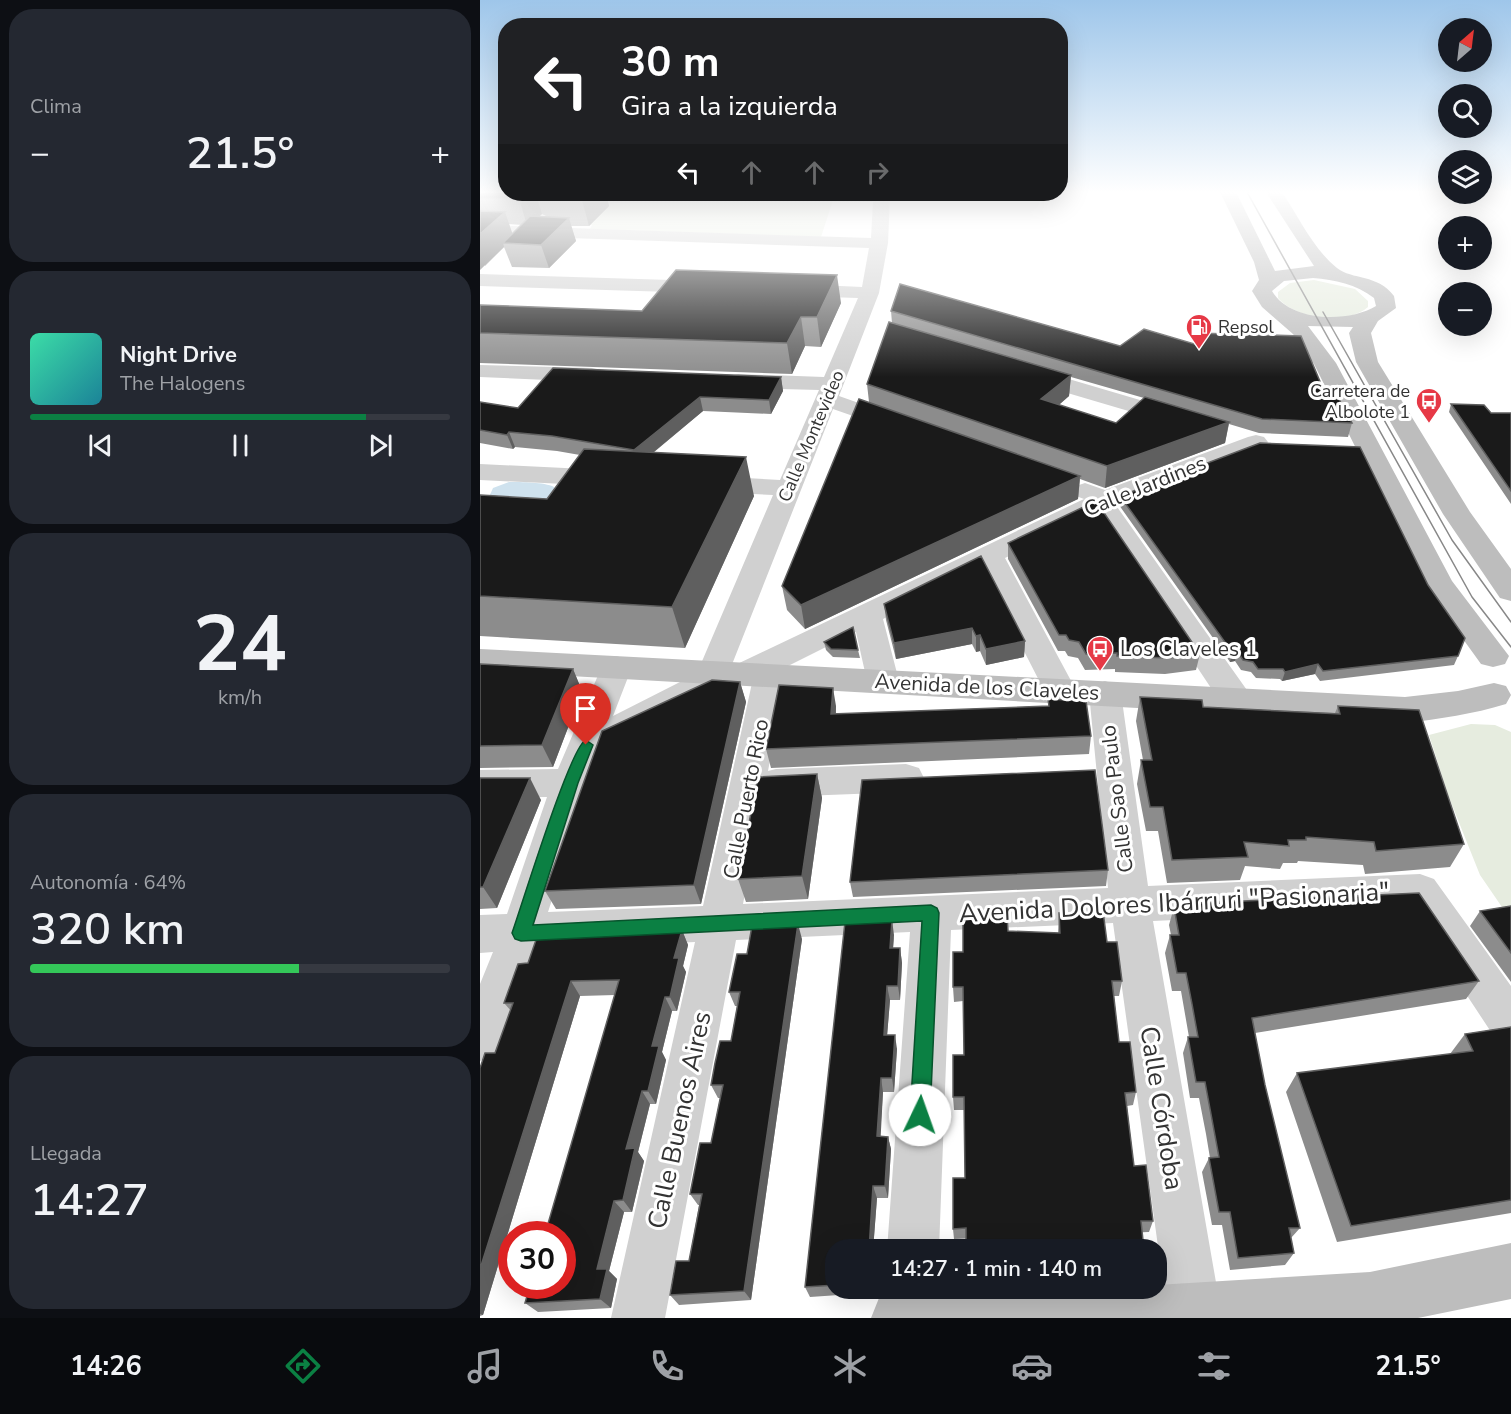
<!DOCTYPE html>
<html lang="es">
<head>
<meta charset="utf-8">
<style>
  :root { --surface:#171b24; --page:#242831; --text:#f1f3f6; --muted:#9ea1a6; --line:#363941; --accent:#0b8043 }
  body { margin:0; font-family:"Nunito Sans",sans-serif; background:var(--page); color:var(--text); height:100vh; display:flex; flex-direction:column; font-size:22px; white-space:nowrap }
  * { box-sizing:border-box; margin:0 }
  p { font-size:20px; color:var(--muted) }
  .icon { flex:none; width:33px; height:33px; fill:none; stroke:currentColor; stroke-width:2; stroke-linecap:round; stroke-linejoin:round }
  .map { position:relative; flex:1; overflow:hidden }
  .drawer { display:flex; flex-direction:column; gap:9px; padding:9px; background:#0d0f14; width:480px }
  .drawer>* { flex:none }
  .guide { position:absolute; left:18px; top:18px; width:570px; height:183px; border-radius:24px; box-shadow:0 6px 24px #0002; background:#202124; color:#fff; overflow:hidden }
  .needle { width:39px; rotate:28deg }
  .fabs { position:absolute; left:958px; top:18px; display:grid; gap:12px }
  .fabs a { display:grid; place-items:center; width:54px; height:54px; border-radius:50%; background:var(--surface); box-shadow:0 6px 24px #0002; font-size:30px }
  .speed { position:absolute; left:18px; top:1221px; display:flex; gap:12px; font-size:30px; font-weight:700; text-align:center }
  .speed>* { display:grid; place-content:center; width:78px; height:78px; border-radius:50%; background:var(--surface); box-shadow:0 6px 24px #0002; line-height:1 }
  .speed .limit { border:9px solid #d22; background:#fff; color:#111 }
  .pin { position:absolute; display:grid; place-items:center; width:51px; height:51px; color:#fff; margin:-62px -26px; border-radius:50% 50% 50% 0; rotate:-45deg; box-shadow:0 0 6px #0007 }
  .pin .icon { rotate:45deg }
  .me { position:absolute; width:66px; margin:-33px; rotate:3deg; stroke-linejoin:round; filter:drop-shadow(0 0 4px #0008) }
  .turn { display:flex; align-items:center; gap:21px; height:126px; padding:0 24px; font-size:27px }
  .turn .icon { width:78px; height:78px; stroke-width:2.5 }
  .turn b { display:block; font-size:42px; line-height:51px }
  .lanes { display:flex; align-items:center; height:57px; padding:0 24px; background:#0003; justify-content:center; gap:30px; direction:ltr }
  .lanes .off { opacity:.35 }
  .big { font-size:45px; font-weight:600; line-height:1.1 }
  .drawer .widget { flex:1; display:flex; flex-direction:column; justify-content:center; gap:9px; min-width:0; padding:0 21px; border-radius:24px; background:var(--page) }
  .drawer .dial { align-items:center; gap:0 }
  .dial b { font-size:78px; line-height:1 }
  .song { display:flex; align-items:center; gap:18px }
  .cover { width:72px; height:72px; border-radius:9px; background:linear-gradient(135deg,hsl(160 70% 55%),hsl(190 70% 35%)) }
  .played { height:6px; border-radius:3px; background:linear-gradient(90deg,var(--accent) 80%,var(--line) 80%) }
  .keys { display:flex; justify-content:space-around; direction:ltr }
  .heat { display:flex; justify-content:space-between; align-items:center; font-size:33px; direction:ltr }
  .charge { height:9px; border-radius:4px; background:linear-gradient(90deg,#34c759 64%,var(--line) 0) }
  .trip { position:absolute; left:345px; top:1239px; width:342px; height:60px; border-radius:24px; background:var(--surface); box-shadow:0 6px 24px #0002; font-weight:600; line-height:60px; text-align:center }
  .dock { display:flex; height:96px; justify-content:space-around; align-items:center; background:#090b0e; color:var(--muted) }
  .dock .icon { width:42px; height:42px }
  .dock .selected { color:var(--accent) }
  .dock b { font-size:27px; color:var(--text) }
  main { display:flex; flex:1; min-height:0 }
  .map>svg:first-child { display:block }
  .green { fill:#e6ecdf }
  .water { fill:#cfe2ee }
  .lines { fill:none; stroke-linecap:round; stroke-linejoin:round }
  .street { fill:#d0d0d0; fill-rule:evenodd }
  .secondary { fill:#bdbdbd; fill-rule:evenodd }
  .tram { stroke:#888; stroke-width:1.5 }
  .wall { fill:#8c8c8c; fill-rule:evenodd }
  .shaded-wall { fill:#5f5f5f }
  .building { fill:#1a1a1a; stroke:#5f5f5f; stroke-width:1.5 }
  .route { fill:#0b8043; stroke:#07532c; stroke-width:1.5 }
  .labels { text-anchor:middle; stroke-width:6; stroke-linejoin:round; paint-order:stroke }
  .far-poi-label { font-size:18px; fill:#333; stroke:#fff; text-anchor:start }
  .far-street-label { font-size:18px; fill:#333; stroke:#fff }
  .street-label { font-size:21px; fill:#333; stroke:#fff }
  .poi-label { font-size:21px; fill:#333; stroke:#fff; text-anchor:start }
  .near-street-label { font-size:26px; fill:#333; stroke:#fff }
</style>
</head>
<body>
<main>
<section class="drawer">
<div class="widget"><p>Clima</p>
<div class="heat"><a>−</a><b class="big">21.5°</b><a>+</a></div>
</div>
<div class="widget">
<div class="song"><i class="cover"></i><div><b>Night Drive</b><p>The Halogens</p></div></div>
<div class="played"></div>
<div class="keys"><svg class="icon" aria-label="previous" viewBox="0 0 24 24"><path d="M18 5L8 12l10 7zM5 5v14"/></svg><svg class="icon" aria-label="pause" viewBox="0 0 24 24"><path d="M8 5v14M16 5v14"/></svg><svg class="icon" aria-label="next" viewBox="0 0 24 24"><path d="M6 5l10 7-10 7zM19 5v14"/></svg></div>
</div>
<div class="widget dial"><b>24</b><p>km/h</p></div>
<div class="widget"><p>Autonomía · 64%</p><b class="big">320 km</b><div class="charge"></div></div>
<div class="widget"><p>Llegada</p><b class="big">14:27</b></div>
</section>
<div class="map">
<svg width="1031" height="1318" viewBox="0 0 1031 1318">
  <rect width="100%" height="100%" fill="#fff"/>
  <path class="green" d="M102,200L139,204L143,201L353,200L341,237L110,229L112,225H92L89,228Z
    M834,280L875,289L888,301V307C866,326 816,319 798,298V292L810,283Z
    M991,724L1015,725L1031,732V909L1024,910L1000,875L968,795L949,735Z"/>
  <path class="water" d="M29,482C41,482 64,482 74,487L75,492L67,501L9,497L13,488Z"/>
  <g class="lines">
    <path class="street" d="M0,194H408L410,197L408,243L399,293L359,396L424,419L428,424L424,429L416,431L353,409L249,672C230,704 154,735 119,754L68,912L223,906L272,683L264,685L253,682L248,674L253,666L604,499L596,496L592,491L596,486L605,483L625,490L768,437L776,435L784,437L788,442L784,447L635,504L769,693L773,701L769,709L757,713L745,709L615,514L525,558L596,690L592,698L580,702L568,698L502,569L403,619L419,681L414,689L403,692L392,689L387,681L376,632L302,669L306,676L288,771L296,769L426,764L439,768L444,778L439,788L426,792L296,797L284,793L263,904L628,888L609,693L613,685L625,681L637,685L641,693L668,886L940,874L954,879L1031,986V1044L1015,1038L930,909L673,921L741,1311L738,1318H690L687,1311L633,923L471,930L459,1250H407L430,932L256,940L185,1318H131L215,942L55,950L16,1055L0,1061V984L13,952L0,953V915L27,914L67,797L0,798V770L78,769L125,659L136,656L147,659L152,667L133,716L200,682L220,666L293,495L230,492L221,489L217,484L221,479L230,476L300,480L339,390L258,388L250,386L247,381L250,376L258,374L344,377L378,298L316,296L307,290L316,284L382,287L389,248L0,235V225L391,238L393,202L0,204Z
      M0,274L224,281L233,287L224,293L0,286Z
      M0,365L112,368L120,370L123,375L120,380L112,382L0,377Z
      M548,367L704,413L708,418L704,423L696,425L540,379L537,374L540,369Z
      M0,464L126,470L135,473L139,478L135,483L126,486L0,480Z"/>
    <path class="secondary" d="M740,192H756L795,271L834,266L786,192H802C818,216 834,250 857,268C872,280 898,274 914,296L916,308L898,321L891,333L898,362L990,512L1031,569V601L1020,598L963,514L876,362L869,333L873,327L828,326L856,363L972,581L1029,656L1025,664L1013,667L1001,664L944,585L834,364L813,334L782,307L772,291L779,280L774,262ZM833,278C855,280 876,284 894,298L896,306C868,323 810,322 792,291L804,281Z
      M0,649L925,697L978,691L1014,683L1026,686L1031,695L1026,704C993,714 960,719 925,723L0,671Z
      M1031,1243V1299L938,1318H391L399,1298L419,1290L676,1288V1285L890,1272Z"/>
    <path class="tram" d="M767,192L992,597L1031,647
      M843,312L972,540L1031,622"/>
  </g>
  <path class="wall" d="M0,192L26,194H126L129,206L109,226H91L96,241L69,268L32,267L24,247L5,266L0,234ZM62,214L68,217H59ZM29,224L42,225L32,234Z
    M361,303L341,347L325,346L312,374L0,363V305L162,311Z
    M411,311L640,346L715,344L717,333L844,391L872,423L868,437L779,433L749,424L745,443L625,488L600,479L598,499L325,629L307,610L302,586L389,402L387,384L412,323ZM591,377L664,398L636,423L579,405L589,396Z
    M301,377L303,391L291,414L223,411L173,453L274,496L205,648L0,636V495L67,499L100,455L77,451L35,447L33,449L0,443V402L38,408Z
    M971,404L1011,413H1031V504L969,412Z
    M640,496L978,656L974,665L840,681L835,674L802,681L800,679L776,678L771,672L761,670L755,661L750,662L639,505Z
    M528,543L720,654L716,670L685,674L635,672V669L605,670L598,658L588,656L585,651H578L528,559Z
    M404,604L545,641L544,657L506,665L500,651L496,652L492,644L416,659L406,620Z
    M344,642L378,650L380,658L353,657L346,650Z
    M0,664L93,669L102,691L73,767L0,768Z
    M260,682L266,702L221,904L76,909L65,891Z
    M660,697L723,707L855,713L858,706L984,844L970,867L885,874L883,865L818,861L817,863H803L800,869L765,866L760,880L687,883L678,831H666L657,784L661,760H663L656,721Z
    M568,699L611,736L609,754L291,768L286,749L356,706V714L568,706Z
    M337,774L342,798L328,899L266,902L258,879Z
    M0,778L61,800L17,908L0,909Z
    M628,870L626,886L373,897L370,882Z
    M698,904L999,981L986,999L775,1033L785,1085L820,1228L811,1238L814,1253L805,1265L750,1270L742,1225H732L722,1172L729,1158H730L726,1134L719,1098H710L703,1053L708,1037H709L701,991H692L685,953L690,935H691L689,925L694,907L698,906Z
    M1031,906V982L990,926L1000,911Z
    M579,913L627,942L642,981L639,996H634L639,1042L656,1092L653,1105L647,1106L654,1166L673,1221L669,1232L474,1239L473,1229L485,1178L484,1110H474L473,1097L484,1055L483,1001L474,1002L473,987L528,931L578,933Z
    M202,930L208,945L203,966L206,972L197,1011H192L182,1052L186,1060L176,1104H170L158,1152L164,1161L152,1212H144L129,1271L137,1279L131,1308L58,1312L45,1303L135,995L100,996L3,1315L0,1316V1068L15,1053L31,1011L24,1003L48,963Z
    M414,935L413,948H420L422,963L420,1000H410L408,1024L407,1035L417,1049L414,1092H403L400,1136L408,1137L411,1149L408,1198H397L393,1250H356V1288H402V1292L330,1297L325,1287Z
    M322,939L271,1300L199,1305L190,1295L209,1261L219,1205H218L210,1194L231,1143L240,1098H238L231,1085L251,1041L257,1006H255L249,992L267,954Z
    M1031,1027V1213L857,1242L806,1092L817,1073L970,1054L985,1034Z"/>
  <path class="shaded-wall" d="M47,194H56L62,214L47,225L39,199Z
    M109,194H126L129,206L109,226L102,200Z
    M25,212L34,238L23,243L24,247L0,270V234Z
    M89,218L96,241L69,268L61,245Z
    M357,275L361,303L341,347L337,317Z
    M321,317L325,346L312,374L307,343Z
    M591,375L589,396L561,420V399Z
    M301,377L303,391L291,414L289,400Z
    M220,397L223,411L158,465L154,450Z
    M749,422L745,443L625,488L627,466Z
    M29,432L35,447L33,449L27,435Z
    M266,457L274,496L205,648L192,607Z
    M600,476L598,499L325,629L321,605Z
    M492,628V644L416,659L414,643Z
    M500,635V651L496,652V636Z
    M545,641L544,657L506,665V649Z
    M757,651L755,661L750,662L752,652Z
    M838,664L835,674L802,681L805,672Z
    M93,669L102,691L73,767L62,745Z
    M260,682L266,702L221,904L214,885Z
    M353,688L356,706L355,733L351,714Z
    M337,774L342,798L328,899L322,876Z
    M50,778L61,800L17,908L3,887Z
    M412,920L414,935L412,963L410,948Z
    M318,924L322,939L271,1300L264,1291Z
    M202,930L208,945L203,966L206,972L197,1011L190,997L194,958Z
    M420,948L422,963L420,1000L418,986Z
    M91,981L100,996L3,1315L0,1314V1269Z
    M407,986L410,1000L406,1049L404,1035Z
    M185,997L192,1011L182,1052L186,1060L176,1104L168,1091L172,1046Z
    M415,1035L417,1049L414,1092L412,1078Z
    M401,1078L403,1092L400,1149L397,1136Z
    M162,1091L170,1104L158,1152L164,1161L152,1212L143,1200L146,1149Z
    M408,1137L411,1149L408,1198L405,1186Z
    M393,1186L397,1198L393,1250H389Z
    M134,1201L144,1212L129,1271L137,1279L131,1308L120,1299L117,1269Z"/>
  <path class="building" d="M0,192H26V194H47L39,199L0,198Z
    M64,194H109L102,200L63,199Z
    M0,211L25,212L0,234Z
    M50,216L89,218L61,245L23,243Z
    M196,270L357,275L337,317H321L307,343L0,333V305L162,311Z
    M420,284L640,346L664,329L721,346L717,333L821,336L844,391L856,394L872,423L782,419L411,311Z
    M409,322L591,375L561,399L636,423L665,397L749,422L627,466L387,384Z
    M73,368L301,377L289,400L220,397L154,450L72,436L29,432L27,435L0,430V402L38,408Z
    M379,399L600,476L321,605L302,586Z
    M971,404L1004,405L1011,413H1031V491Z
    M780,443L880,447L948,585L985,638L978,656L843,671L838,664L805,672L803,669H778L773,662L763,660L757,651L752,652L640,496Z
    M104,449L266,457L192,607L0,596V495L67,499Z
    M616,501L720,654L688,658L637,656V653L606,654L599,642L589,640L586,635H579L528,543Z
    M501,556L545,641L506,649L500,635L496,636L492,628L414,643L404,604Z
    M373,627L378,650L351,649L344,642Z
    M0,664L93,669L62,745L0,746Z
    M232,680L260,682L214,885L65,891L122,731Z
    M299,685L353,688L351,714L569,706L568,699L606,701L611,736L286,749Z
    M660,697L722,700L723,707L860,714L858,706L939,710L984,844L896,851L894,842L826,837V840H808L809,846L764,842L768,857L692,860L683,807H670L661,760H672Z
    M615,770L628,870L370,882L382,780Z
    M337,774L322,876L258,879L278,777Z
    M0,778H50L3,887H0Z
    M939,893L999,981L772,1018L785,1085L820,1228H809L814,1253L758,1258L750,1212H739L729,1158L739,1157L725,1082H716L708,1037H718L712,1004L706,973H697L690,935H699L694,907L699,906L698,904Z
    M1031,906V953L1000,911Z
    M623,911L627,942H637L642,981H632L639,1042H650L656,1092L645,1093L654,1166L666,1165L673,1221H661L664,1250H486V1228L473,1229V1178H485L484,1097H473V1055H484L483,987H473V952H483V917L527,915L528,931L580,933L579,913Z
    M412,920L410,948H420L418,986H407L404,1035H415L412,1078H401L397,1136L408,1137L405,1186H393L389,1250H356V1285L325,1287L365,922Z
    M318,924L264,1291L190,1295L196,1261H209L222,1194H210L220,1143H231L243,1085H231L235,1063L240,1041H251L260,992H249L257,954H267L272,926Z
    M202,930L194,958H199L190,997H185L172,1046H179L168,1091H162L146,1149L155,1148L143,1200L134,1201L117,1269H127L120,1299L45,1303L50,1286H82V1234H65L139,980L91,981L0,1269V1068L5,1053H15L33,1003H24L38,964L48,963L57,937Z
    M1031,1027V1200L871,1226L817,1073L993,1051L985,1034Z"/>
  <linearGradient id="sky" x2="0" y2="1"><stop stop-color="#9ec6ea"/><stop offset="0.51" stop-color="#fff"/><stop offset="1" stop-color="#fff" stop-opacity="0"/></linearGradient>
  <rect width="1031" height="377" fill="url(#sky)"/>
  <path class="route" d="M106,740L113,745L98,783L53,925L451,905L457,908L459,913L450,1115L447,1122L440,1125L433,1122L430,1115L442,921L41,941L35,939L32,933C41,908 91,744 106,740Z"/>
  <defs>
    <g id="fuel-pin" transform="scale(1.35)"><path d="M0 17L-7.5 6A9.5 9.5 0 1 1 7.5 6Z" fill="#e63946" stroke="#fff"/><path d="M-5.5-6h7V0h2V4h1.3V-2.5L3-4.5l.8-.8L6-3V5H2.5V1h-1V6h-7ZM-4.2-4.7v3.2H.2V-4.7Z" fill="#fff"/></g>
    <g id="bus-pin" transform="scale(1.35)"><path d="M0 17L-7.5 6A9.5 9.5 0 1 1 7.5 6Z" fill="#e63946" stroke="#fff"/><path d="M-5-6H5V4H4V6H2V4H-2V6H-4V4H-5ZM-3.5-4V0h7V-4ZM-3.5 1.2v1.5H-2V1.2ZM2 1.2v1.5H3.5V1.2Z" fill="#fff"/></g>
  </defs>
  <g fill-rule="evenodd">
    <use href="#fuel-pin" x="719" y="327"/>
    <use href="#bus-pin" x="949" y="401"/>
    <use href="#bus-pin" x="620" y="649"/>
  </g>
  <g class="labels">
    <g class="far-poi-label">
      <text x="738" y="333">Repsol</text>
      <text x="930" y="397" text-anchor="end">Carretera de<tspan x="930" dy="21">Albolote 1</tspan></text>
    </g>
    <g class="far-street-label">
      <text transform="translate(331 436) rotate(-67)" y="6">Calle Montevideo</text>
    </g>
    <g class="street-label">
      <text transform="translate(665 486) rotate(-22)" y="7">Calle Jardines</text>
      <text transform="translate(507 687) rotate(3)" y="7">Avenida de los Claveles</text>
      <text transform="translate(266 799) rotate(-79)" y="7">Calle Puerto Rico</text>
      <text transform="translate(637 799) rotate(-97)" y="7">Calle Sao Paulo</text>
    </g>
    <g class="poi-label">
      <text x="640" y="656">Los Claveles 1</text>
    </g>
    <g class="near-street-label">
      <text transform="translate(694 902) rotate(-3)" y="9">Avenida Dolores Ibárruri "Pasionaria"</text>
      <text transform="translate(682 1108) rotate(81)" y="9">Calle Córdoba</text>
      <text transform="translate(199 1120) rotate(-78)" y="9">Calle Buenos Aires</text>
    </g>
  </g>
</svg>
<div class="fabs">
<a><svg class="needle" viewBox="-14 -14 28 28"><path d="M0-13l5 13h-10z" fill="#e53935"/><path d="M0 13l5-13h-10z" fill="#9ea1a6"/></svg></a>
<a><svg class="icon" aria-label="search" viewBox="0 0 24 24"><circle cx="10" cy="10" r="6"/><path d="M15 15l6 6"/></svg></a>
<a><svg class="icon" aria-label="layers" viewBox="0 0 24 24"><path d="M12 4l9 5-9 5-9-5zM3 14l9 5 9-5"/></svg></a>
<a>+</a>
<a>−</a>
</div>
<div class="speed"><div class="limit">30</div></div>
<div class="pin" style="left:106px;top:745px;background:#d93025"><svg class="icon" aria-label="arrive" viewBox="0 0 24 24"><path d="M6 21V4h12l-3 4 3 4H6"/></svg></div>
<svg class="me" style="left:440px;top:1115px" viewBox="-20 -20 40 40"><circle r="19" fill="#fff"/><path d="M0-13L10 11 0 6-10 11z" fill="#0b8043"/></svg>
<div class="trip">14:27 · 1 min · 140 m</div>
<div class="guide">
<div class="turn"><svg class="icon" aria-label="left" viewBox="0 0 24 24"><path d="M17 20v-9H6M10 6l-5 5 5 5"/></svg><div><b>30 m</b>Gira a la izquierda</div></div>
<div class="lanes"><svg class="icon" aria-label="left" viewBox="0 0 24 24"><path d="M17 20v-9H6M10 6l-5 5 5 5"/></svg><svg class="icon off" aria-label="ahead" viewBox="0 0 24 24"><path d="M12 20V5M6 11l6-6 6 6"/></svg><svg class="icon off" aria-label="ahead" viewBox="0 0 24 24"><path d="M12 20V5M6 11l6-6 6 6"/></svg><svg class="icon off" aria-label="right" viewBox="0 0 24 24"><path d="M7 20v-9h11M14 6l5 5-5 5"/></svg></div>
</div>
</div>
</main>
<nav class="dock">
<b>14:26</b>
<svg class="icon selected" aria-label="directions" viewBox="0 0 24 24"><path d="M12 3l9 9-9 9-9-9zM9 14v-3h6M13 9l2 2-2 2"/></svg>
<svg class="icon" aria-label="music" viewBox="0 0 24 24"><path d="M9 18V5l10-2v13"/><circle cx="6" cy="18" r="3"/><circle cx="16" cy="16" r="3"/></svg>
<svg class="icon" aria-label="phone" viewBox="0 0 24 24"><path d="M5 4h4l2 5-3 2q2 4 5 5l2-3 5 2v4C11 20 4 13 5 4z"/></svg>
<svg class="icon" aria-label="climate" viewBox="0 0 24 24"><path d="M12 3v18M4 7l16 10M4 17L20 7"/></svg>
<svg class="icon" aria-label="car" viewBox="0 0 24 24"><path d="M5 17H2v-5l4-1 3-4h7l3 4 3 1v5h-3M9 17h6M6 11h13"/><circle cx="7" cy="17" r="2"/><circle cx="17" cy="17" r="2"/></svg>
<svg class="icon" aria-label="filters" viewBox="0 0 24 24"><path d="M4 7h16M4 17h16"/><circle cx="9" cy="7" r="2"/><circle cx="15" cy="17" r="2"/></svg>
<b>21.5°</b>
</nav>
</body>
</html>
